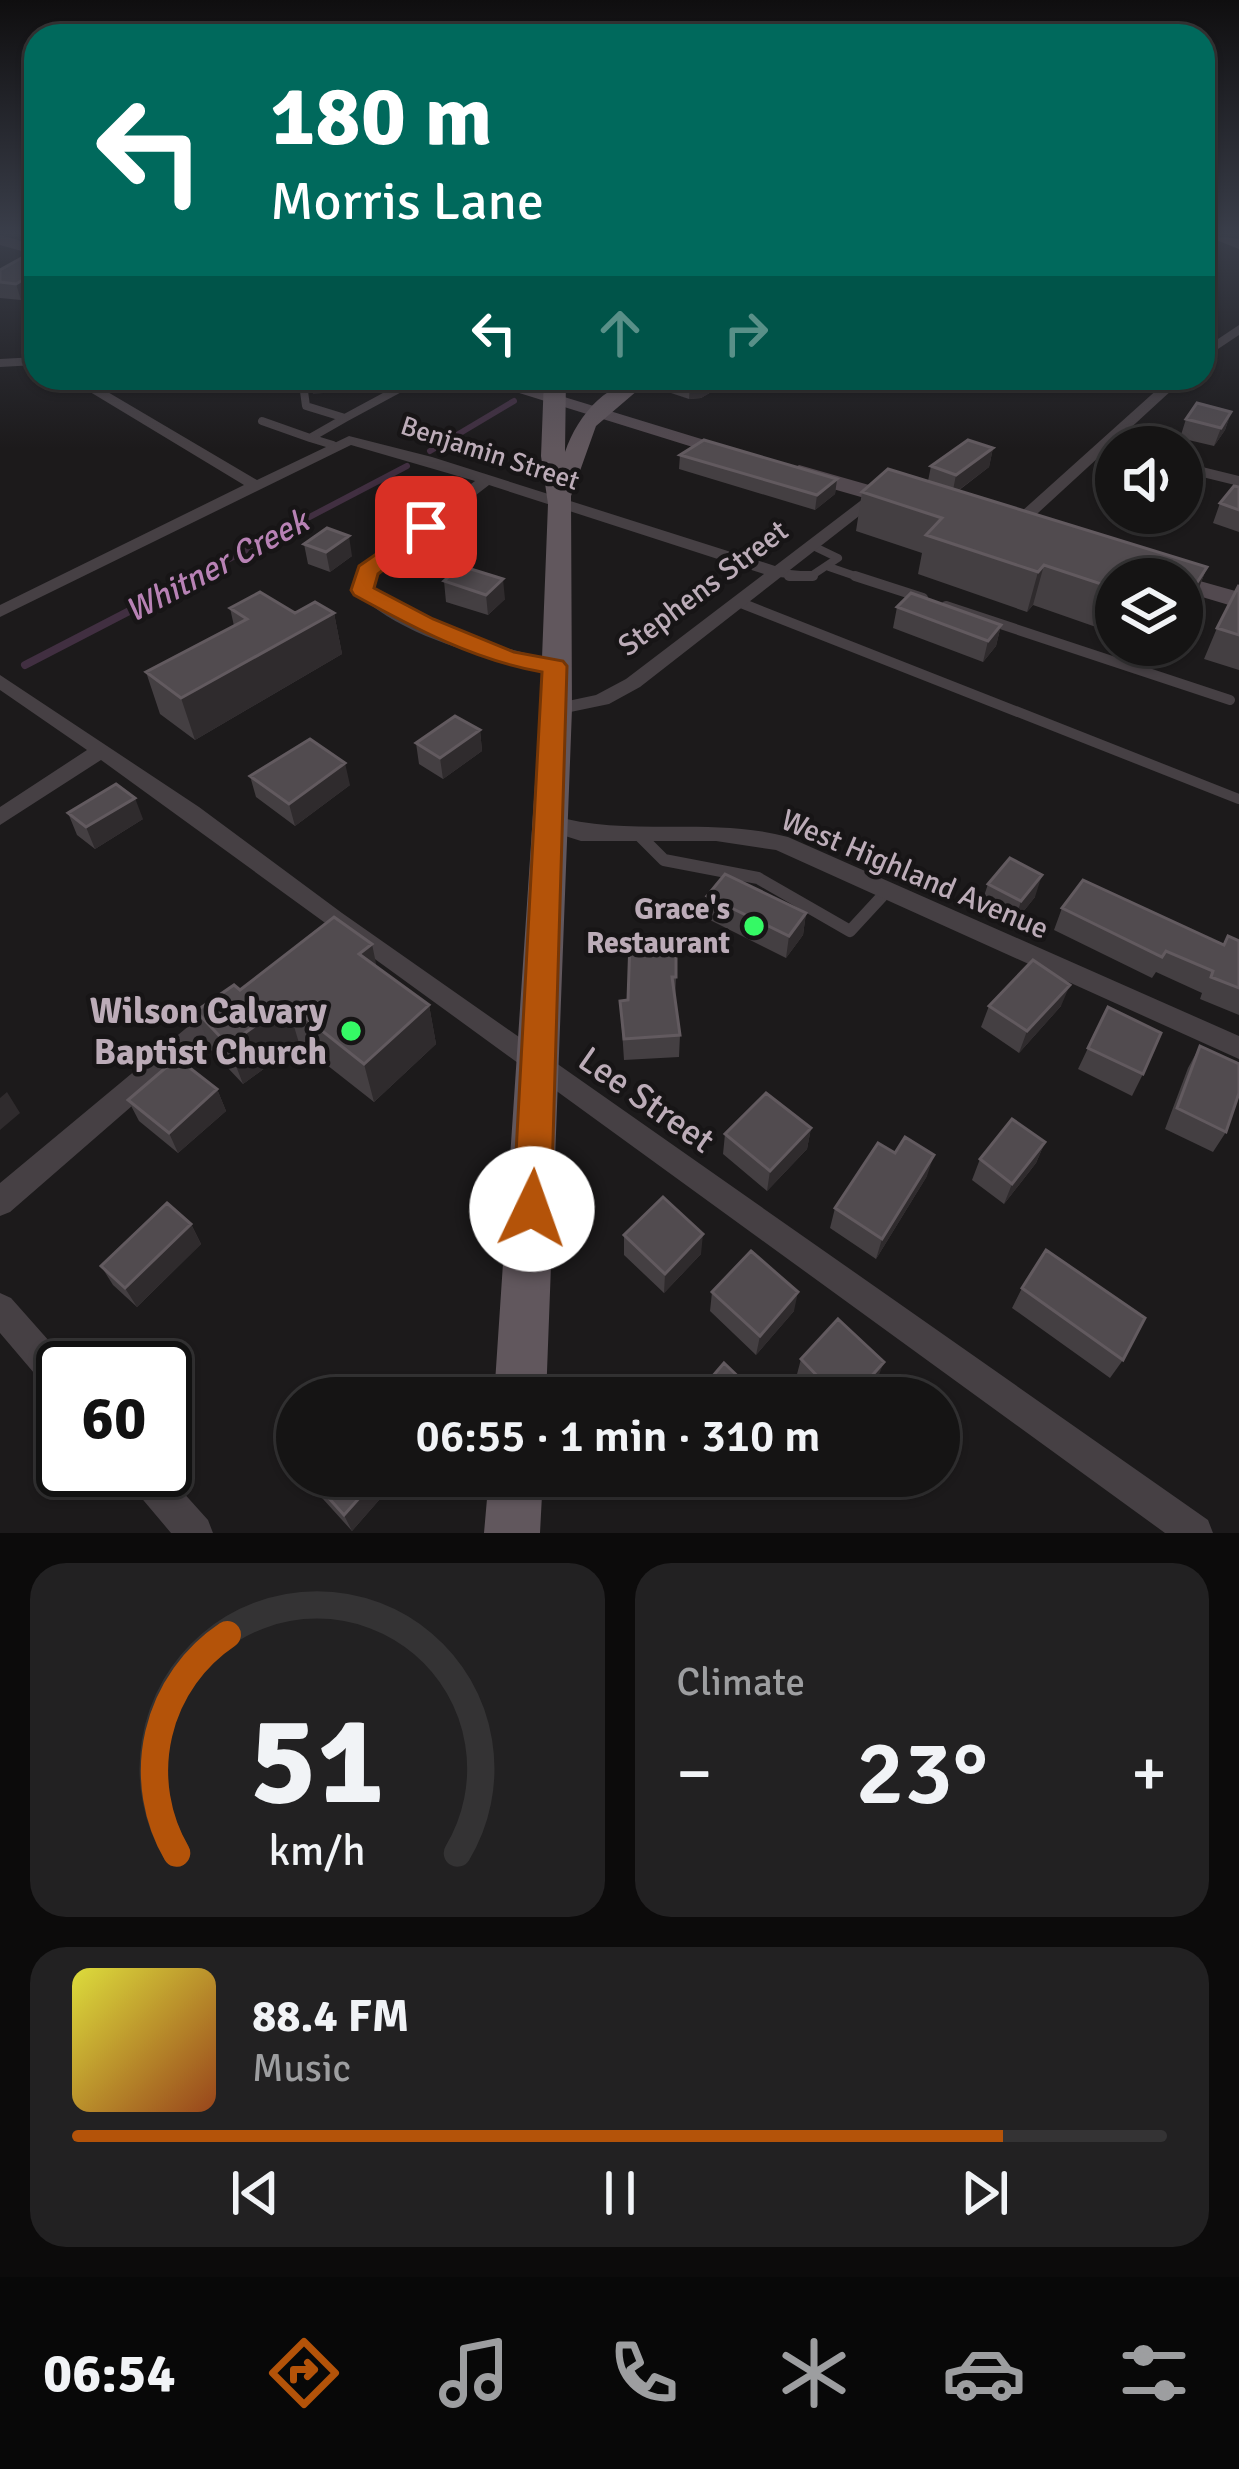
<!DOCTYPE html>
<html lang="en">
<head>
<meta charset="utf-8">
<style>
  :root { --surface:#151414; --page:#222122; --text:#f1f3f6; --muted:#9d9ea0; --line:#343334; --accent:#b45309 }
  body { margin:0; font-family:Signika,sans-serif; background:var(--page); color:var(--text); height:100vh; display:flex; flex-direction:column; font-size:45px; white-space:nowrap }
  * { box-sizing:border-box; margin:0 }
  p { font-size:39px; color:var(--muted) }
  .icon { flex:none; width:66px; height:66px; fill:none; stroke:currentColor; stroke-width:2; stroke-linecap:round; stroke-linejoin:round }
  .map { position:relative; height:1533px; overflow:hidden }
  .sheet { display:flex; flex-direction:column; gap:30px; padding:30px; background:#0c0b0b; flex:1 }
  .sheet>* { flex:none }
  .banner { position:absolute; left:24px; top:24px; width:1191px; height:366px; border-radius:36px; box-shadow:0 3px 9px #0004,0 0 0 3px var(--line); background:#00695c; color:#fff; overflow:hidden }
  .fabs { position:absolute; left:1095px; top:426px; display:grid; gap:24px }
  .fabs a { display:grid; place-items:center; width:108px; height:108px; border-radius:50%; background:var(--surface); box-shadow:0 3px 9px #0004,0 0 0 3px var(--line); font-size:60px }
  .speed { position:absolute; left:36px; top:1341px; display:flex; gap:24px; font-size:60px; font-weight:700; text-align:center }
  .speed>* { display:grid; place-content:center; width:156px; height:156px; border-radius:50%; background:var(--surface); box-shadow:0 3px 9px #0004,0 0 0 3px var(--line); line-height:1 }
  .speed .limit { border:6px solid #111; border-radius:18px; background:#fff; color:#111 }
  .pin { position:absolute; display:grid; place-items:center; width:102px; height:102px; color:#fff; margin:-51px; border-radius:24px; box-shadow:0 6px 18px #0006 }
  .me { position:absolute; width:132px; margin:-66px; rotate:3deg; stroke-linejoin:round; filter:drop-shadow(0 0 9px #0008) }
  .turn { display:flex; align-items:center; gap:42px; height:252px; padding:0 48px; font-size:54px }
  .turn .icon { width:156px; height:156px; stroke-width:2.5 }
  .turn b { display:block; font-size:84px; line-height:102px }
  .lanes { display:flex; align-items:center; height:114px; padding:0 48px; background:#0003; justify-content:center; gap:60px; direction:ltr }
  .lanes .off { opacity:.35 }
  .big { font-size:90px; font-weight:600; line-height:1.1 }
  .sheet .widget { flex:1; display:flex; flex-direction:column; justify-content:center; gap:18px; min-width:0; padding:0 42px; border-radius:36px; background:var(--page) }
  .sheet .dial { align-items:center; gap:0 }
  .dial svg { height:312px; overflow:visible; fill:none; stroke:var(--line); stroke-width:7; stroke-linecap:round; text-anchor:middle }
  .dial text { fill:var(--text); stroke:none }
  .song { display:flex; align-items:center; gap:36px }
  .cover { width:144px; height:144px; border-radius:18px; background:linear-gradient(135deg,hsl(60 70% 55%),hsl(20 70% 35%)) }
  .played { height:12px; border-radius:6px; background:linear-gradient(90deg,var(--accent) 85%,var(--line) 85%) }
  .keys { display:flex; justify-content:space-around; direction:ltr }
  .heat { display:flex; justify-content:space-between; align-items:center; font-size:66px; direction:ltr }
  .sheet .tiles { flex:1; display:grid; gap:30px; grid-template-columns:1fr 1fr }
  .widget:last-child { grid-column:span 2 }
  .trip { position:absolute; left:276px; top:1377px; width:684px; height:120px; border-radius:60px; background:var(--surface); box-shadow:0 3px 9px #0004,0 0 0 3px var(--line); font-weight:600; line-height:120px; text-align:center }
  .menu { display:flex; height:192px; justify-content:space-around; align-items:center; background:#080808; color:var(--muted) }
  .menu .icon { width:84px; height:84px }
  .menu .on { color:var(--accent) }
  .menu b { font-size:54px; color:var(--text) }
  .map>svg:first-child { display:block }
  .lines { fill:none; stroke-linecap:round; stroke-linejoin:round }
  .stream-far1 { stroke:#412f41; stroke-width:6 }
  .stream { stroke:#412f41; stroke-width:8 }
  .path { stroke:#4b4348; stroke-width:3; stroke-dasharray:3 4.5; stroke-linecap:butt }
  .lane-far3 { stroke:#464044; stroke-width:6 }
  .lane-far2 { stroke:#464044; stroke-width:8 }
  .lane-far1 { stroke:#464044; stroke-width:10 }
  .lane { stroke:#464044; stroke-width:12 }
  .street { fill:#464044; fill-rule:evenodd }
  .secondary { fill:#52494f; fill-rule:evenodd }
  .primary { fill:#61575d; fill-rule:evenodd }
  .wall { fill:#443f42 }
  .shaded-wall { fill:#2f2b2d }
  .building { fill:#514b4f; stroke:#625a5f; stroke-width:3 }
  .route { fill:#b45309; stroke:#753606; stroke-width:3 }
  .poi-dot { fill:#35f965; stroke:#171516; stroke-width:4.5 }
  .labels { text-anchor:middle; stroke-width:9; stroke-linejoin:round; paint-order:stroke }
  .far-street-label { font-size:27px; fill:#bcacb8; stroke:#171516 }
  .street-label { font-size:30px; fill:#bcacb8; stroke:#171516 }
  .poi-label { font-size:30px; font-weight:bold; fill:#bcacb8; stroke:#171516; text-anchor:end }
  .water-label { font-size:33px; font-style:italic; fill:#b882b5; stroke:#171516 }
  .near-poi-label { font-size:36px; font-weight:bold; fill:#bcacb8; stroke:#171516; text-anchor:end }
  .near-street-label { font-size:36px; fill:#bcacb8; stroke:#171516 }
</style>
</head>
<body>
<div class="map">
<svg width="1239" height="1533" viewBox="0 0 1239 1533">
  <rect width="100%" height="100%" fill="#1c1a1b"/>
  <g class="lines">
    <path class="stream-far1" d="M430,451L514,401
      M191,579L407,466"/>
    <path class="stream" d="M25,665L197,576"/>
    <path class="path" d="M580,391L593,378"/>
    <path class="lane-far3" d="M302,378L303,387
      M402,387L418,378"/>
    <path class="lane-far2" d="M303,384L306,406L345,418L310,438L333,445
      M345,418L408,384
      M262,421L310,438
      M829,567L864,579
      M779,573L811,576L838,558L813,546"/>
    <path class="lane-far1" d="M789,576H813
      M855,576L923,598
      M741,603L1239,799
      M946,606L1230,700"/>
    <path class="lane" d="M637,833L664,860L758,878L850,931L886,892"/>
    <path class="street" d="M1239,325V335L1203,359V349Z
      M36,357V365L0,367V359Z
      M67,378H84L257,480L349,436L432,457L775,566L872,492H884L886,495L640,687L609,704L556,715L549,713L546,709L549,705L596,695L626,679L764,574L489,485L375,573L371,588C430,628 493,646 562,662L565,666L555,672C488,659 404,639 353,590L361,567L475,481L351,445L0,617V605L244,485Z
      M1170,378H1185L1014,535H1002V529Z
      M1182,462L1239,476V486L1182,472Z
      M0,675L199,807L342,913L1208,1520L1213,1533H1165L101,760L0,825V807L87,750L0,690Z
      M551,815C627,838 710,816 788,837L1239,1036V1059L776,850L716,841H581L543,829L540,823L543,817Z
      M223,1001L232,1005L236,1012L232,1019L10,1212L0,1216V1183L214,1005Z
      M0,1293L11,1298L73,1368H63V1397L51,1393L0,1333Z
      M123,1470H163L208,1520L213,1533H171L128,1482Z"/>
    <path class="secondary" d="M0,235L36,245V255L0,245Z
      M1209,235L1239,239V249L1211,238Z
      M471,378H502L747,453L744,458H728Z
      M799,465L911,497L914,502L903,509L791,477L788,472Z
      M1182,576L1239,592V608L1182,591V579H1172Z"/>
    <path class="primary" d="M544,378H566L565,452C578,414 609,378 652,378L596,426L571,496L572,709L546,1398H494L540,709L548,504L541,456Z
      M489,1476H543L540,1533H484Z"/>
  </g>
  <path class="wall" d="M36,250V292L21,300L0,298V270Z
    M669,378H735L701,398L689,399L668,392Z
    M1231,412L1225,430L1214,446L1180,438L1186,419Z
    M993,448L989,467L958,491L1207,567L1191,608L1182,622V579H1116V634L1033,605L1027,612L918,574L922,553L856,531L862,492L928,481L931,466Z
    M680,455L837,479L835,494L815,510L679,469Z
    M1239,487V532L1213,523L1220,503Z
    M304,544L352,556L330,572L308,564Z
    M444,581L505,599L488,615L446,602Z
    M1239,585V670L1204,659L1217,628Z
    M897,607L1001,625L996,646L983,662L893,628Z
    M230,608L334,613L342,654L195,740L160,714L146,672L234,626Z
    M1148,645H1168L1164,650Z
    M480,730L482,751L443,779L419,764L416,743Z
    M250,776L350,785L295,826L256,797Z
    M68,813L143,819L95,849L77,835Z
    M988,884L1035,897L1014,923L981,905Z
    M707,896L806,913L803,935L786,958L706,918Z
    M1062,908L1223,945L1228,936L1239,941V1015L1200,999L1202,993L1156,972L1152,978L1054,930Z
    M630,940L676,977L675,998L680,1035L679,1057L624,1060L620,1001L628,1000Z
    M376,967L429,1005L436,1044L374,1102L299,1043L243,1084L211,1050L196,1011L240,990Z
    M989,1006H1061L1019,1053L981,1027Z
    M1200,1046L1226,1132L1213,1152L1165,1129L1188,1068Z
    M1088,1048L1143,1074L1132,1096L1078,1069Z
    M217,1089L226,1111L178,1153L139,1121L128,1100Z
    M811,1128L807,1149L767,1191L723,1154L725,1134Z
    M1045,1142L1036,1163L1004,1204L972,1180L980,1159Z
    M927,1176L876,1259L830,1228L835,1208Z
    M191,1224L201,1244L137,1307L113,1285L101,1266Z
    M624,1235L701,1254L664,1293L624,1255Z
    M1022,1288L1123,1360L1110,1378L1012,1308Z
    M712,1292L794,1311L756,1355L710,1311Z
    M801,1359L877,1380L862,1398H815L796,1378Z
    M307,1476H400L352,1531L313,1488Z"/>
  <path class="shaded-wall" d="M36,272V292L21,300L16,284Z
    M310,378H363L365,389L313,394Z
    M707,378H735L701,398L689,399L690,383Z
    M1231,412L1225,430L1214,446L1221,428Z
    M993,448L989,467L952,495L956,475Z
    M837,479L835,494L815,510L817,495Z
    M349,536L352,556L330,572L326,552Z
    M1044,565L1033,605L1027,612L1038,572Z
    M1207,567L1191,608L1182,622V606Z
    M503,579L505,599L488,615L486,595Z
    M334,613L342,654L195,740L181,698Z
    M1001,625L996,646L983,662L988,641Z
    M480,730L482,751L443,779L440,758Z
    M345,763L350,785L295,826L289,804Z
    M135,798L143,819L95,849L86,827Z
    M1042,875L1035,897L1014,923L1021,901Z
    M806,913L803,935L786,958L789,936Z
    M372,944L380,983L359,954Z
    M1070,985L1061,1006L1019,1053L1027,1031Z
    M287,1003L299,1043L243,1084L228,1045Z
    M429,1005L436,1044L374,1102L364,1064Z
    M217,1089L226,1111L178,1153L169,1133Z
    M7,1092L20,1113L0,1130V1098Z
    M811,1128L807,1149L767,1191L770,1171Z
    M1045,1142L1036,1163L1004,1204L1012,1184Z
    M934,1155L927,1176L876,1259L882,1239Z
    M191,1224L201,1244L137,1307L125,1288Z
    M703,1234L701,1254L664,1293L665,1274Z
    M798,1292L794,1311L756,1355L760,1336Z
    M884,1362L877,1380L862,1398H852Z
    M379,1476H400L352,1531L344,1515Z"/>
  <path class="building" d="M36,250V272L16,284L0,282V270Z
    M676,378H707L702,381L690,383Z
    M1197,403L1231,412L1221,428L1186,419Z
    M704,440L837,479L817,495L680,455Z
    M968,440L993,448L956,475L931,466Z
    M888,469L1207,567L1182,606V579H1116V589L1044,565L1038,572L926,535L942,518L862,492Z
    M1234,486L1239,487V510L1220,503Z
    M327,528L349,536L326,552L304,544Z
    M461,566L503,579L486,595L444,581Z
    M1239,585V635L1217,628Z
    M260,592L295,613L315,602L334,613L181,698L146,672L247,619L230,608Z
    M911,593L1001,625L988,641L897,607Z
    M455,716L480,730L440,758L416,743Z
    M310,739L345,763L289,804L250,776Z
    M116,784L135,798L86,827L68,813Z
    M1010,858L1042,875L1021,901L988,884Z
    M725,874L806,913L789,936L707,896Z
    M1083,880L1224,945L1228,936L1239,941V988L1211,977L1213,971L1166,951L1162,957L1062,908Z
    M334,917L372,944L359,954L429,1005L364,1064L287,1003L228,1045L196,1011L234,985L240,990Z
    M630,940L676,942V977H672L680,1035L624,1039L620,1001L628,1000Z
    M1033,960L1070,985L1027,1031L989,1006Z
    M1108,1007L1161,1033L1143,1074L1088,1048Z
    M1200,1046L1239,1064V1093L1226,1132L1177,1108Z
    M177,1058L217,1089L169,1133L128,1100Z
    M766,1093L811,1128L770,1171L725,1134Z
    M1012,1119L1045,1142L1012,1184L980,1159Z
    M905,1137L934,1155L882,1239L835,1208L878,1143L895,1153Z
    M663,1197L703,1234L665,1274L624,1235Z
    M167,1203L191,1224L125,1288L101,1266Z
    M1046,1250L1145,1318L1123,1360L1022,1288Z
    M751,1251L798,1292L760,1336L712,1292Z
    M838,1319L884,1362L852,1398H820L816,1394L825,1384L801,1359Z
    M724,1363L748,1386L737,1398H694Z
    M309,1476H379L344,1515Z"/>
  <linearGradient id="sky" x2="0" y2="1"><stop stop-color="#0f0e0f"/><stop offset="0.52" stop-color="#3a3e4a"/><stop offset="1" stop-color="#3a3e4a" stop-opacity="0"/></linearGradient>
  <rect width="1239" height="449" fill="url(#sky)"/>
  <path class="route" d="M426,520L433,522V531L378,574L374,588L433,619L514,652L563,661L567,666L551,1209L546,1222L532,1227L518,1222L513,1209L542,672C474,660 414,628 354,595L351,590L359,566Z"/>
  <g class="poi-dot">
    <circle cx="754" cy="926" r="12"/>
    <circle cx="351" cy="1031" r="12"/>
  </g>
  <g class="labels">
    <g class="far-street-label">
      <text transform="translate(490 453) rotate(18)" y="9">Benjamin Street</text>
    </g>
    <g class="street-label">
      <text transform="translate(703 588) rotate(-37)" y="10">Stephens Street</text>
      <text transform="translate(915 874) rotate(23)" y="10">West Highland Avenue</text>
    </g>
    <g class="poi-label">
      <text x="730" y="919">Grace's<tspan x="730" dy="34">Restaurant</tspan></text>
    </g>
    <g class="water-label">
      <text transform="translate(216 565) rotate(-28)" y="12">Whitner Creek</text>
    </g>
    <g class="near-poi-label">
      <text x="327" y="1023">Wilson Calvary<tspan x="327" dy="41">Baptist Church</tspan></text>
    </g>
    <g class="near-street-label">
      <text transform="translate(647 1099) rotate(35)" y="13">Lee Street</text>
    </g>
  </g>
</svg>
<div class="fabs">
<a><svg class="icon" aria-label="sound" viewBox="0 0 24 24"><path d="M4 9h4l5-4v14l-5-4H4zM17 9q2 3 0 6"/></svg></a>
<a><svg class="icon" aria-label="layers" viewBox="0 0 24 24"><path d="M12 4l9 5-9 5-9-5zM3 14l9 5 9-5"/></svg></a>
</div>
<div class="speed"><div class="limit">60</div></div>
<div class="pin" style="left:426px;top:527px;background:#d93025"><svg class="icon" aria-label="arrive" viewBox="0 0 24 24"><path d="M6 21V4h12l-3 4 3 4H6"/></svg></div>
<svg class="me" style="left:532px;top:1209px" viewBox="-20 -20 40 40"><circle r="19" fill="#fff"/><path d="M0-13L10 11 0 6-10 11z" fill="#b45309"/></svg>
<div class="trip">06:55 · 1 min · 310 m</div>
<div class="banner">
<div class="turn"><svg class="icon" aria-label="left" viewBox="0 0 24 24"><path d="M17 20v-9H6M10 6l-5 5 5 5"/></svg><div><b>180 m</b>Morris Lane</div></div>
<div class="lanes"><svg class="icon" aria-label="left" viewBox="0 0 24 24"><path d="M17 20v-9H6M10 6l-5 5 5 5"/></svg><svg class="icon off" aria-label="ahead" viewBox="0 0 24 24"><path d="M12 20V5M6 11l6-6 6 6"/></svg><svg class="icon off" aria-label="right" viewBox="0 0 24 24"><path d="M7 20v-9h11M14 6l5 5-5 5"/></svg></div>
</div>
</div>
<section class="sheet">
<div class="tiles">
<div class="widget dial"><svg viewBox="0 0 100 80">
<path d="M14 69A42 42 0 1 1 86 69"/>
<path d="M14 69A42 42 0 0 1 27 13" stroke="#b45309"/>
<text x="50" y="56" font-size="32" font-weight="700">51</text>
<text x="50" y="72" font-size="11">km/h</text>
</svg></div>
<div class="widget"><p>Climate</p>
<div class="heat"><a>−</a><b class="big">23°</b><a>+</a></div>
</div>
<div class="widget">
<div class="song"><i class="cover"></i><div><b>88.4 FM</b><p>Music</p></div></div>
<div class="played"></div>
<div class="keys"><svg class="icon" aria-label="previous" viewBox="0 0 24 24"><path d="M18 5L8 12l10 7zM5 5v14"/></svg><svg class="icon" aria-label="pause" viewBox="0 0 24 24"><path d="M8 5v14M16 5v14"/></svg><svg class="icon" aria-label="next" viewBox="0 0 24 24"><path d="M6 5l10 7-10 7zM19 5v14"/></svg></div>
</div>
</div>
</section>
<nav class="menu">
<b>06:54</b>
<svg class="icon on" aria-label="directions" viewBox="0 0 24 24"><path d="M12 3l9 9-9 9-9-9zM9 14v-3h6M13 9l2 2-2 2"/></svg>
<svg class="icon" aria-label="music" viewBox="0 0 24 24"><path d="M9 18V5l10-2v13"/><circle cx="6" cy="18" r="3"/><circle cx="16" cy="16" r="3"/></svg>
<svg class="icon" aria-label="phone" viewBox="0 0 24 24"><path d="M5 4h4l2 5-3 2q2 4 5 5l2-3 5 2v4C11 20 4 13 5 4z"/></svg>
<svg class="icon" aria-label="climate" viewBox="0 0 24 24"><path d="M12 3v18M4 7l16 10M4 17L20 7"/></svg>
<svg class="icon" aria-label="car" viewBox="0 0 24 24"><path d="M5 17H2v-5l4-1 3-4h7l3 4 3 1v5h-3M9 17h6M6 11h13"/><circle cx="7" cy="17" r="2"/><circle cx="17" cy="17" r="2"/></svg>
<svg class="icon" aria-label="filters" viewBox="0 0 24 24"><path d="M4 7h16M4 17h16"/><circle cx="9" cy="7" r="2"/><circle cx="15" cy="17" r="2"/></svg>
</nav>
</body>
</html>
